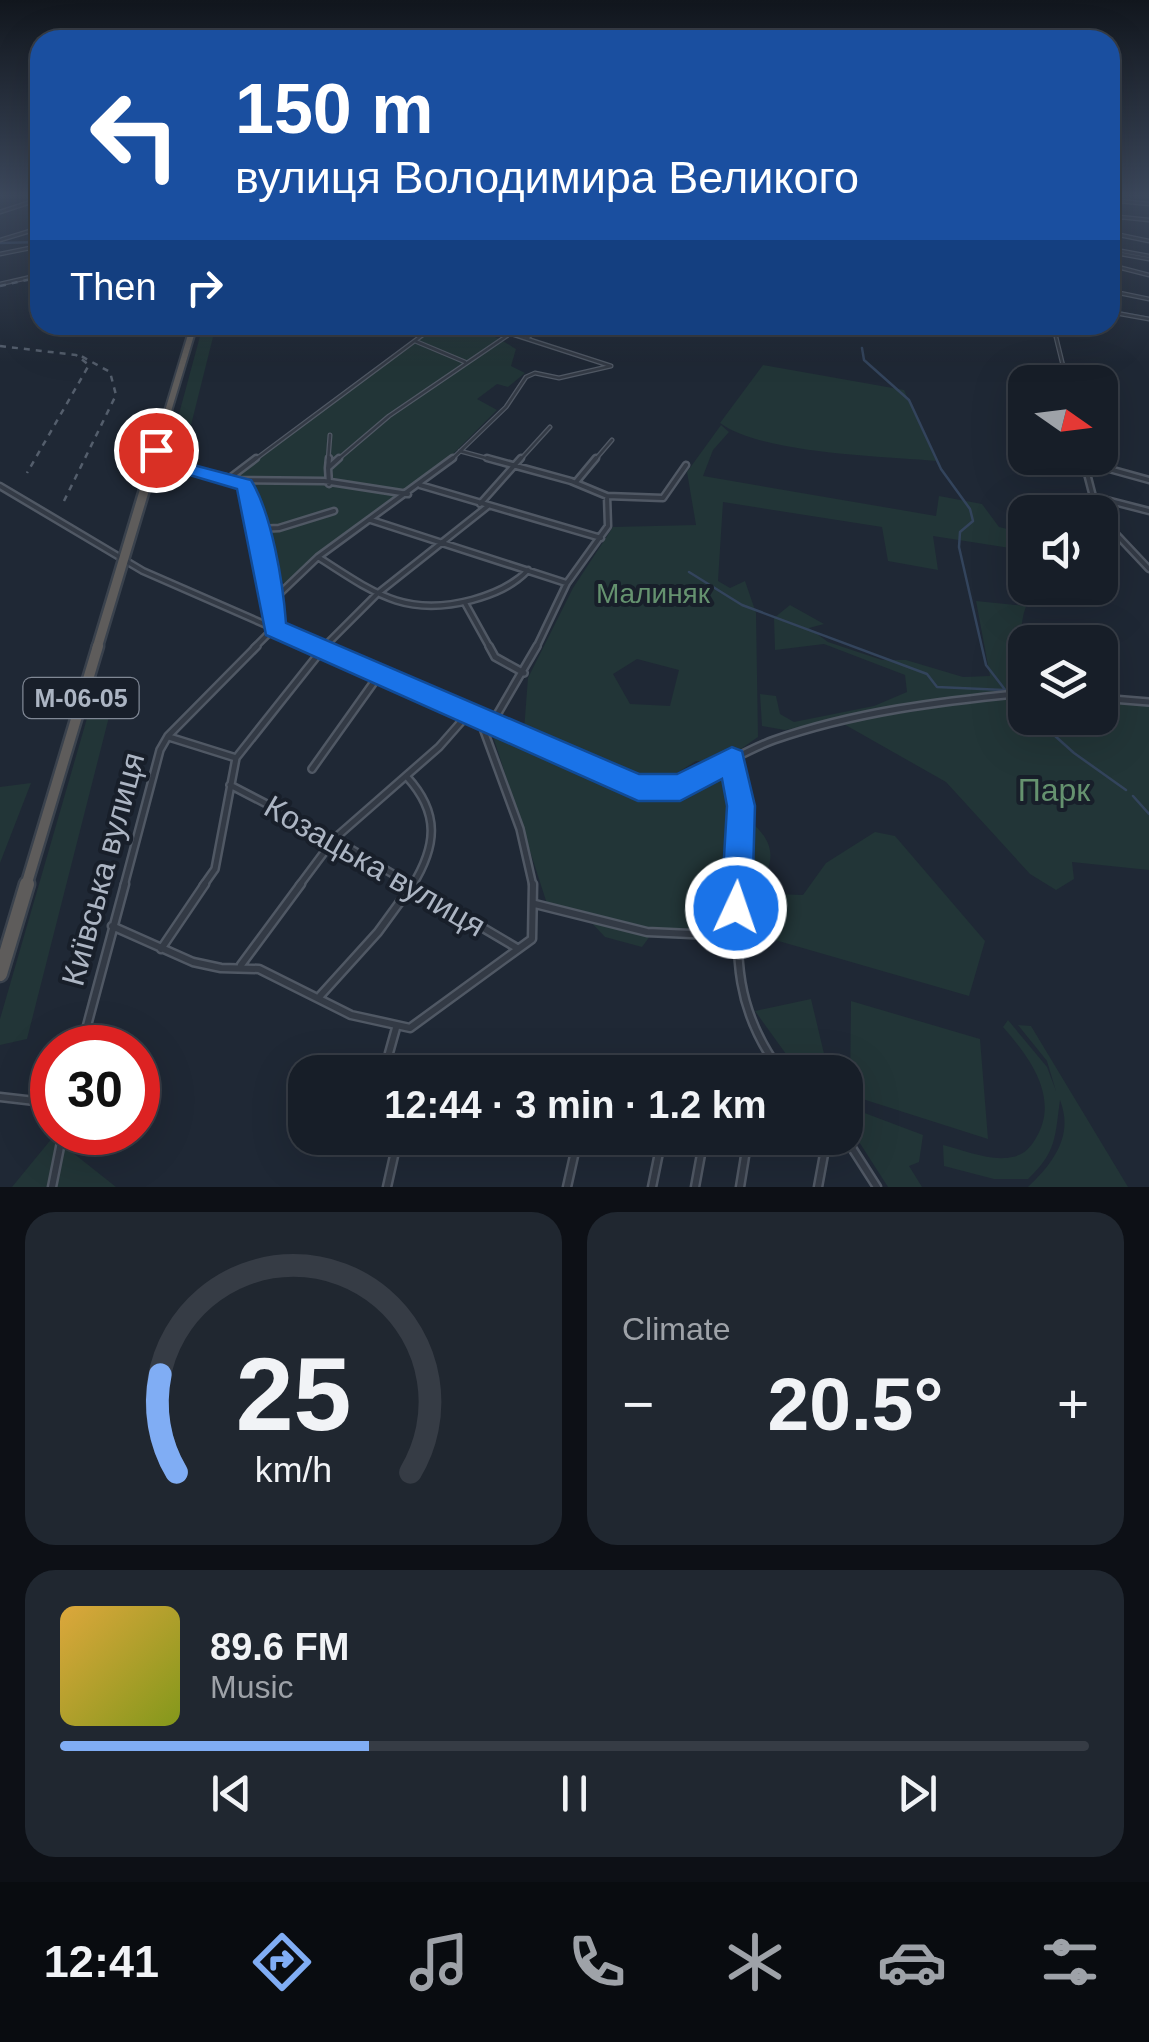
<!DOCTYPE html>
<html lang="en">
<head>
<meta charset="utf-8">
<style>
  :root { --surface:#171e28; --page:#202730; --text:#f1f3f6; --muted:#9ea2a8; --line:#363c45; --accent:#80adf4 }
  body { margin:0; font-family:Helvetica,sans-serif; background:var(--page); color:var(--text); height:100vh; display:flex; flex-direction:column; font-size:38px; white-space:nowrap }
  * { box-sizing:border-box; margin:0 }
  p { font-size:32px; color:var(--muted) }
  .icon { flex:none; width:55px; height:55px; fill:none; stroke:currentColor; stroke-width:2; stroke-linecap:round; stroke-linejoin:round }
  .map { position:relative; height:1187px; overflow:hidden }
  .side { display:flex; flex-direction:column; gap:25px; padding:25px; background:#0d1016; flex:1 }
  .side>* { flex:none }
  .banner { position:absolute; left:30px; top:30px; width:1090px; height:305px; border-radius:30px; box-shadow:0 10px 40px #0002,0 0 0 2px var(--line); background:#1a4fa0; color:#fff; overflow:hidden }
  .needle { width:65px; rotate:104deg }
  .tools { position:absolute; left:1008px; top:365px; display:grid; gap:20px }
  .tools a { display:grid; place-items:center; width:110px; height:110px; border-radius:20px; background:var(--surface); box-shadow:0 10px 40px #0002,0 0 0 2px var(--line); font-size:50px }
  .speed { position:absolute; left:30px; top:1025px; display:flex; gap:20px; font-size:50px; font-weight:700; text-align:center }
  .speed>* { display:grid; place-content:center; width:130px; height:130px; border-radius:50%; background:var(--surface); box-shadow:0 10px 40px #0002,0 0 0 2px var(--line); line-height:1 }
  .speed .limit { border:15px solid #d22; background:#fff; color:#111 }
  .pin { position:absolute; display:grid; place-items:center; width:85px; height:85px; color:#fff; margin:-42px; border:5px solid #fff; border-radius:50%; box-shadow:0 2px 10px #0007 }
  .me { position:absolute; width:110px; margin:-55px; rotate:3deg; stroke-linejoin:round; filter:drop-shadow(0 0 8px #0008) }
  .turn { display:flex; align-items:center; gap:35px; height:210px; padding:0 40px; font-size:45px }
  .turn .icon { width:130px; height:130px; stroke-width:2.5 }
  .turn b { display:block; font-size:70px; line-height:85px }
  .then { display:flex; align-items:center; height:95px; padding:0 40px; background:#0003; gap:20px; font-size:38px }
  .big { font-size:75px; font-weight:700; line-height:1.1 }
  .side .widget { flex:1; display:flex; flex-direction:column; justify-content:center; gap:15px; min-width:0; padding:0 35px; border-radius:30px; background:var(--page) }
  .side .dial { align-items:center; gap:0 }
  .dial svg { height:260px; overflow:visible; fill:none; stroke:var(--line); stroke-width:7; stroke-linecap:round; text-anchor:middle }
  .dial text { fill:var(--text); stroke:none }
  .song { display:flex; align-items:center; gap:30px }
  .cover { width:120px; height:120px; border-radius:15px; background:linear-gradient(135deg,hsl(40 70% 55%),hsl(70 70% 35%)) }
  .played { height:10px; border-radius:5px; background:linear-gradient(90deg,var(--accent) 30%,var(--line) 30%) }
  .keys { display:flex; justify-content:space-around; direction:ltr }
  .heat { display:flex; justify-content:space-between; align-items:center; font-size:55px; direction:ltr }
  .side .tiles { flex:1; display:grid; gap:25px; grid-template-columns:1fr 1fr }
  .widget:last-child { grid-column:span 2 }
  .trip { position:absolute; left:288px; top:1055px; width:575px; height:100px; border-radius:30px; background:var(--surface); box-shadow:0 10px 40px #0002,0 0 0 2px var(--line); font-weight:700; line-height:100px; text-align:center }
  .tabs { display:flex; height:160px; justify-content:space-around; align-items:center; background:#090c10; color:var(--muted) }
  .tabs .icon { width:70px; height:70px }
  .tabs .active { color:var(--accent) }
  .tabs b { font-size:45px; color:var(--text) }
  .map>svg:first-child { display:block }
  .green { fill:#223537; fill-rule:evenodd }
  .lines { fill:none; stroke-linecap:round; stroke-linejoin:round }
  .stream { stroke:#33445c; stroke-width:2.5 }
  .minor-far3-casing { stroke:#505864; stroke-width:5 }
  .minor-far2-casing { stroke:#505864; stroke-width:9 }
  .minor-far1-casing { stroke:#505864; stroke-width:10 }
  .minor-casing { stroke:#505864; stroke-width:11 }
  .trunk-far3-casing { stroke:#3a424d; stroke-width:10 }
  .trunk-far2-casing { stroke:#3a424d; stroke-width:14 }
  .trunk-far1-casing { stroke:#3a424d; stroke-width:15 }
  .trunk-casing { stroke:#3a424d; stroke-width:19 }
  .minor-far3 { stroke:#333a45; stroke-width:2.5 }
  .minor-far2 { stroke:#333a45; stroke-width:4 }
  .minor-far1 { stroke:#333a45; stroke-width:5 }
  .minor { stroke:#333a45; stroke-width:6 }
  .trunk-far3 { stroke:#5e5c5b; stroke-width:6 }
  .trunk-far2 { stroke:#5e5c5b; stroke-width:9 }
  .trunk-far1 { stroke:#5e5c5b; stroke-width:10 }
  .trunk { stroke:#5e5c5b; stroke-width:14 }
  .rail { stroke:#545e6c; stroke-width:2.5; stroke-dasharray:6 6; stroke-linecap:butt }
  .route { fill:#1a73e8; stroke:#114b97; stroke-width:2.5 }
  .labels { text-anchor:middle; stroke-width:8; stroke-linejoin:round; paint-order:stroke }
  .shield { fill:#181f2a; stroke:#808895; stroke-width:2.5 }
  .shield-label { font-size:25px; font-weight:bold; fill:#acb5c3 }
  .park-label { font-size:28px; fill:#65926f; stroke:#181f2a }
  .near-park-label { font-size:32px; fill:#65926f; stroke:#181f2a }
  .near-street-label { font-size:32px; fill:#acb5c3; stroke:#181f2a }
</style>
</head>
<body>
<div class="map">
<svg width="1149" height="1187" viewBox="0 0 1149 1187">
  <rect width="100%" height="100%" fill="#1f2835"/>
  <path class="green" d="M203,325H216L184,453L171,454L169,451Z
    M432,325C469,325 485,329 516,349L511,366L525,373L508,387L497,384L477,399L497,410L439,468L336,540L284,583C253,556 273,499 236,477Z
    M763,365L904,390L936,461C882,456 762,454 720,423Z
    M721,425L729,432L713,450L703,476L936,516L939,496L982,504L999,527L1025,533V545L1010,548L933,536L938,570L888,561L882,527L723,502L718,581L730,588L745,581L756,613L758,737L722,762L696,761L658,785L628,778L524,731L528,678L573,588L613,527L696,525L687,472ZM637,659L679,670L670,706L630,704L613,674Z
    M976,601L1026,606C1016,634 1025,657 1025,687L785,730L762,726L760,694L776,696L780,714L794,722L874,706L907,692L905,675L824,644L775,650L774,618L790,605L824,624L809,628L828,642L882,660H906L963,677L990,676Z
    M1025,693V718H1100V698L1149,702V870L1072,862L1074,879L1056,890L1030,874L946,782L842,723Z
    M92,701L112,705L27,1039L0,1045V1019Z
    M491,730C539,752 629,808 680,797C697,793 714,779 728,770L734,810C759,826 782,846 764,877L771,894L803,895L826,863L875,832L895,836L985,941L969,996L744,931L653,932L642,947L605,937L588,919L549,910Z
    M31,783L0,863V787Z
    M811,999L826,1062L832,1072H799L755,1011Z
    M851,1001L980,1039L988,1139L850,1095Z
    M1008,1020L1047,1067L1056,1091L1047,1061L1018,1025L1031,1026L1128,1187H1028C1053,1163 1074,1136 1060,1100C1055,1136 1057,1152 1028,1179H994L944,1166L943,1145C963,1150 992,1162 1012,1157C1024,1155 1030,1148 1036,1138C1060,1098 1030,1058 1003,1027Z
    M845,1094L854,1109L923,1135L919,1162L909,1166L922,1187H888L845,1120Z
    M53,1137L116,1187H12Z"/>
  <g class="lines">
    <path class="stream" d="M0,243L40,242
      M1112,311L1149,318
      M862,348L864,360L909,400L941,469L970,509L973,521L960,532L959,547L986,665L1006,691
      M689,572L742,605L927,674L937,687L1004,690
      M1012,698L1025,707
      M1035,718L1074,753L1126,790
      M1133,796L1149,814"/>
    <g class="minor-far3-casing">
      <path id="minor-far3" d="M1110,200L1149,204
        M0,212L40,199
        M1110,216L1149,220
        M1114,216L1118,235
        M1110,233L1149,241
        M0,240L40,228
        M1110,249L1149,256
        M1110,252L1149,259
        M0,254L40,246
        M1110,265L1149,275
        M0,284L40,275
        M1110,291L1149,299
        M1110,312L1149,319
        M484,325L611,366
        M1053,325L1067,382
        M527,338L543,325
        M415,341L465,362
        M460,451L497,461
        M253,461L436,325
        M328,461L330,435
        M336,461L389,416L511,333
        M450,461L506,407L526,377L535,373L559,378L611,366
        M519,461L550,427
        M594,461L612,440"/>
    </g>
    <g class="minor-far2-casing">
      <path id="minor-far2" d="M487,458L571,481L607,496L663,498L686,465
        M1083,458L1097,512
        M1084,462L1149,480
        M152,463L240,480C264,512 273,588 274,628L254,648
        M328,468L329,458
        M231,477L256,458
        M240,480L324,481L408,494
        M576,482L596,458
        M329,484L328,468L339,458
        M420,485L601,538
        M0,486L143,571L319,648
        M1091,496L1149,511
        M480,504L521,458
        M1100,517L1149,569
        M371,520L566,583
        M258,529L279,528L334,511
        M318,557C373,592 404,618 472,600C494,594 513,586 528,570
        M273,600L318,557L453,458
        M465,603L490,648
        M323,648L377,594L488,506
        M536,648L567,583L608,526L607,496"/>
    </g>
    <g class="minor-far1-casing">
      <path id="minor-far1" d="M314,646L638,788C691,791 727,757 774,740C854,712 941,701 1025,693
        M489,646L495,657L524,673
        M1100,698L1149,702
        M480,720L520,829L533,886
        M491,725L537,646
        M169,737L236,758
        M732,760L741,805L740,886
        M312,769L379,675
        M407,777C440,813 437,846 412,886
        M230,785L334,839L413,886
        M124,886L160,750L168,736L257,646
        M203,886L215,869L236,758L325,646
        M299,886L334,839L439,747L468,714"/>
    </g>
    <g class="minor-casing">
      <path id="minor" d="M409,884L517,948
        M740,884C735,958 735,1010 781,1072
        M535,904L647,932L735,936
        M112,926L193,962L221,968L259,969L351,1015L410,1028L532,939L533,884
        M161,949L205,884
        M241,965L301,884
        M320,996L378,932L413,884
        M81,1048L125,884
        M394,1072L389,1053L396,1028
        M0,1097L52,1103
        M845,1137L877,1187
        M52,1187L63,1132
        M387,1187L398,1138
        M567,1187L578,1138
        M652,1187L662,1138
        M695,1187L704,1138
        M740,1187L748,1138
        M818,1187L827,1138"/>
    </g>
    <g class="trunk-far3-casing">
      <path id="trunk-far3" d="M153,461L194,325"/>
    </g>
    <g class="trunk-far2-casing">
      <path id="trunk-far2" d="M97,648L154,458"/>
    </g>
    <g class="trunk-far1-casing">
      <path id="trunk-far1" d="M26,886L98,646"/>
    </g>
    <g class="trunk-casing">
      <path id="trunk" d="M0,974L27,884"/>
    </g>
    <use href="#minor-far3" class="minor-far3"/>
    <use href="#minor-far2" class="minor-far2"/>
    <use href="#minor-far1" class="minor-far1"/>
    <use href="#minor" class="minor"/>
    <use href="#trunk-far3" class="trunk-far3"/>
    <use href="#trunk-far2" class="trunk-far2"/>
    <use href="#trunk-far1" class="trunk-far1"/>
    <use href="#trunk" class="trunk"/>
    <path class="rail" d="M0,286L40,277
      M0,346L76,355L89,365L27,473
      M64,501L116,395L110,372L81,356"/>
  </g>
  <linearGradient id="sky" x2="0" y2="1"><stop stop-color="#11161d"/><stop offset="0.54" stop-color="#3c485c"/><stop offset="1" stop-color="#3c485c" stop-opacity="0"/></linearGradient>
  <rect width="1149" height="362" fill="url(#sky)"/>
  <path class="route" d="M156,444L165,450L163,457L251,480C272,514 283,583 286,623L639,774H677L732,747L742,751L755,806L752,908L747,919L736,923L725,919L721,908L727,806L722,779L680,801H638L266,635L237,489L176,471L145,467L143,463L147,450Z"/>
  <g class="labels">
    <rect class="shield" x="23.5" y="678" width="115" height="40" rx="8"/>
    <g class="shield-label">
      <text x="81" y="707">М-06-05</text>
    </g>
    <g class="park-label">
      <text x="653" y="603">Малиняк</text>
    </g>
    <g class="near-park-label">
      <text x="1054" y="801">Парк</text>
    </g>
    <g class="near-street-label">
      <text transform="translate(375 866) rotate(30)" y="11">Козацька вулиця</text>
      <text transform="translate(103 869) rotate(-75)" y="11">Київська вулиця</text>
    </g>
  </g>
</svg>
<div class="tools">
<a><svg class="needle" viewBox="-14 -14 28 28"><path d="M0-13l5 13h-10z" fill="#e53935"/><path d="M0 13l5-13h-10z" fill="#9ea2a8"/></svg></a>
<a><svg class="icon" aria-label="sound" viewBox="0 0 24 24"><path d="M4 9h4l5-4v14l-5-4H4zM17 9q2 3 0 6"/></svg></a>
<a><svg class="icon" aria-label="layers" viewBox="0 0 24 24"><path d="M12 4l9 5-9 5-9-5zM3 14l9 5 9-5"/></svg></a>
</div>
<div class="speed"><div class="limit">30</div></div>
<div class="pin" style="left:156px;top:450px;background:#d93025"><svg class="icon" aria-label="arrive" viewBox="0 0 24 24"><path d="M6 21V4h12l-3 4 3 4H6"/></svg></div>
<svg class="me" style="left:736px;top:908px" viewBox="-20 -20 40 40"><circle r="17" fill="#1a73e8" stroke="#fff" stroke-width="3"/><path d="M0-11L8 9 0 5-8 9z" fill="#fff"/></svg>
<div class="trip">12:44 · 3 min · 1.2 km</div>
<div class="banner">
<div class="turn"><svg class="icon" aria-label="left" viewBox="0 0 24 24"><path d="M17 20v-9H6M10 6l-5 5 5 5"/></svg><div><b>150 m</b>вулиця Володимира Великого</div></div>
<div class="then">Then<svg class="icon" aria-label="right" viewBox="0 0 24 24"><path d="M7 20v-9h11M14 6l5 5-5 5"/></svg></div>
</div>
</div>
<section class="side">
<div class="tiles">
<div class="widget dial"><svg viewBox="0 0 100 80">
<path d="M14 69A42 42 0 1 1 86 69"/>
<path d="M14 69A42 42 0 0 1 9 39" stroke="#80adf4"/>
<text x="50" y="56" font-size="32" font-weight="700">25</text>
<text x="50" y="72" font-size="11">km/h</text>
</svg></div>
<div class="widget"><p>Climate</p>
<div class="heat"><a>−</a><b class="big">20.5°</b><a>+</a></div>
</div>
<div class="widget">
<div class="song"><i class="cover"></i><div><b>89.6 FM</b><p>Music</p></div></div>
<div class="played"></div>
<div class="keys"><svg class="icon" aria-label="previous" viewBox="0 0 24 24"><path d="M18 5L8 12l10 7zM5 5v14"/></svg><svg class="icon" aria-label="pause" viewBox="0 0 24 24"><path d="M8 5v14M16 5v14"/></svg><svg class="icon" aria-label="next" viewBox="0 0 24 24"><path d="M6 5l10 7-10 7zM19 5v14"/></svg></div>
</div>
</div>
</section>
<nav class="tabs">
<b>12:41</b>
<svg class="icon active" aria-label="directions" viewBox="0 0 24 24"><path d="M12 3l9 9-9 9-9-9zM9 14v-3h6M13 9l2 2-2 2"/></svg>
<svg class="icon" aria-label="music" viewBox="0 0 24 24"><path d="M9 18V5l10-2v13"/><circle cx="6" cy="18" r="3"/><circle cx="16" cy="16" r="3"/></svg>
<svg class="icon" aria-label="phone" viewBox="0 0 24 24"><path d="M5 4h4l2 5-3 2q2 4 5 5l2-3 5 2v4C11 20 4 13 5 4z"/></svg>
<svg class="icon" aria-label="climate" viewBox="0 0 24 24"><path d="M12 3v18M4 7l16 10M4 17L20 7"/></svg>
<svg class="icon" aria-label="car" viewBox="0 0 24 24"><path d="M5 17H2v-5l4-1 3-4h7l3 4 3 1v5h-3M9 17h6M6 11h13"/><circle cx="7" cy="17" r="2"/><circle cx="17" cy="17" r="2"/></svg>
<svg class="icon" aria-label="filters" viewBox="0 0 24 24"><path d="M4 7h16M4 17h16"/><circle cx="9" cy="7" r="2"/><circle cx="15" cy="17" r="2"/></svg>
</nav>
</body>
</html>
